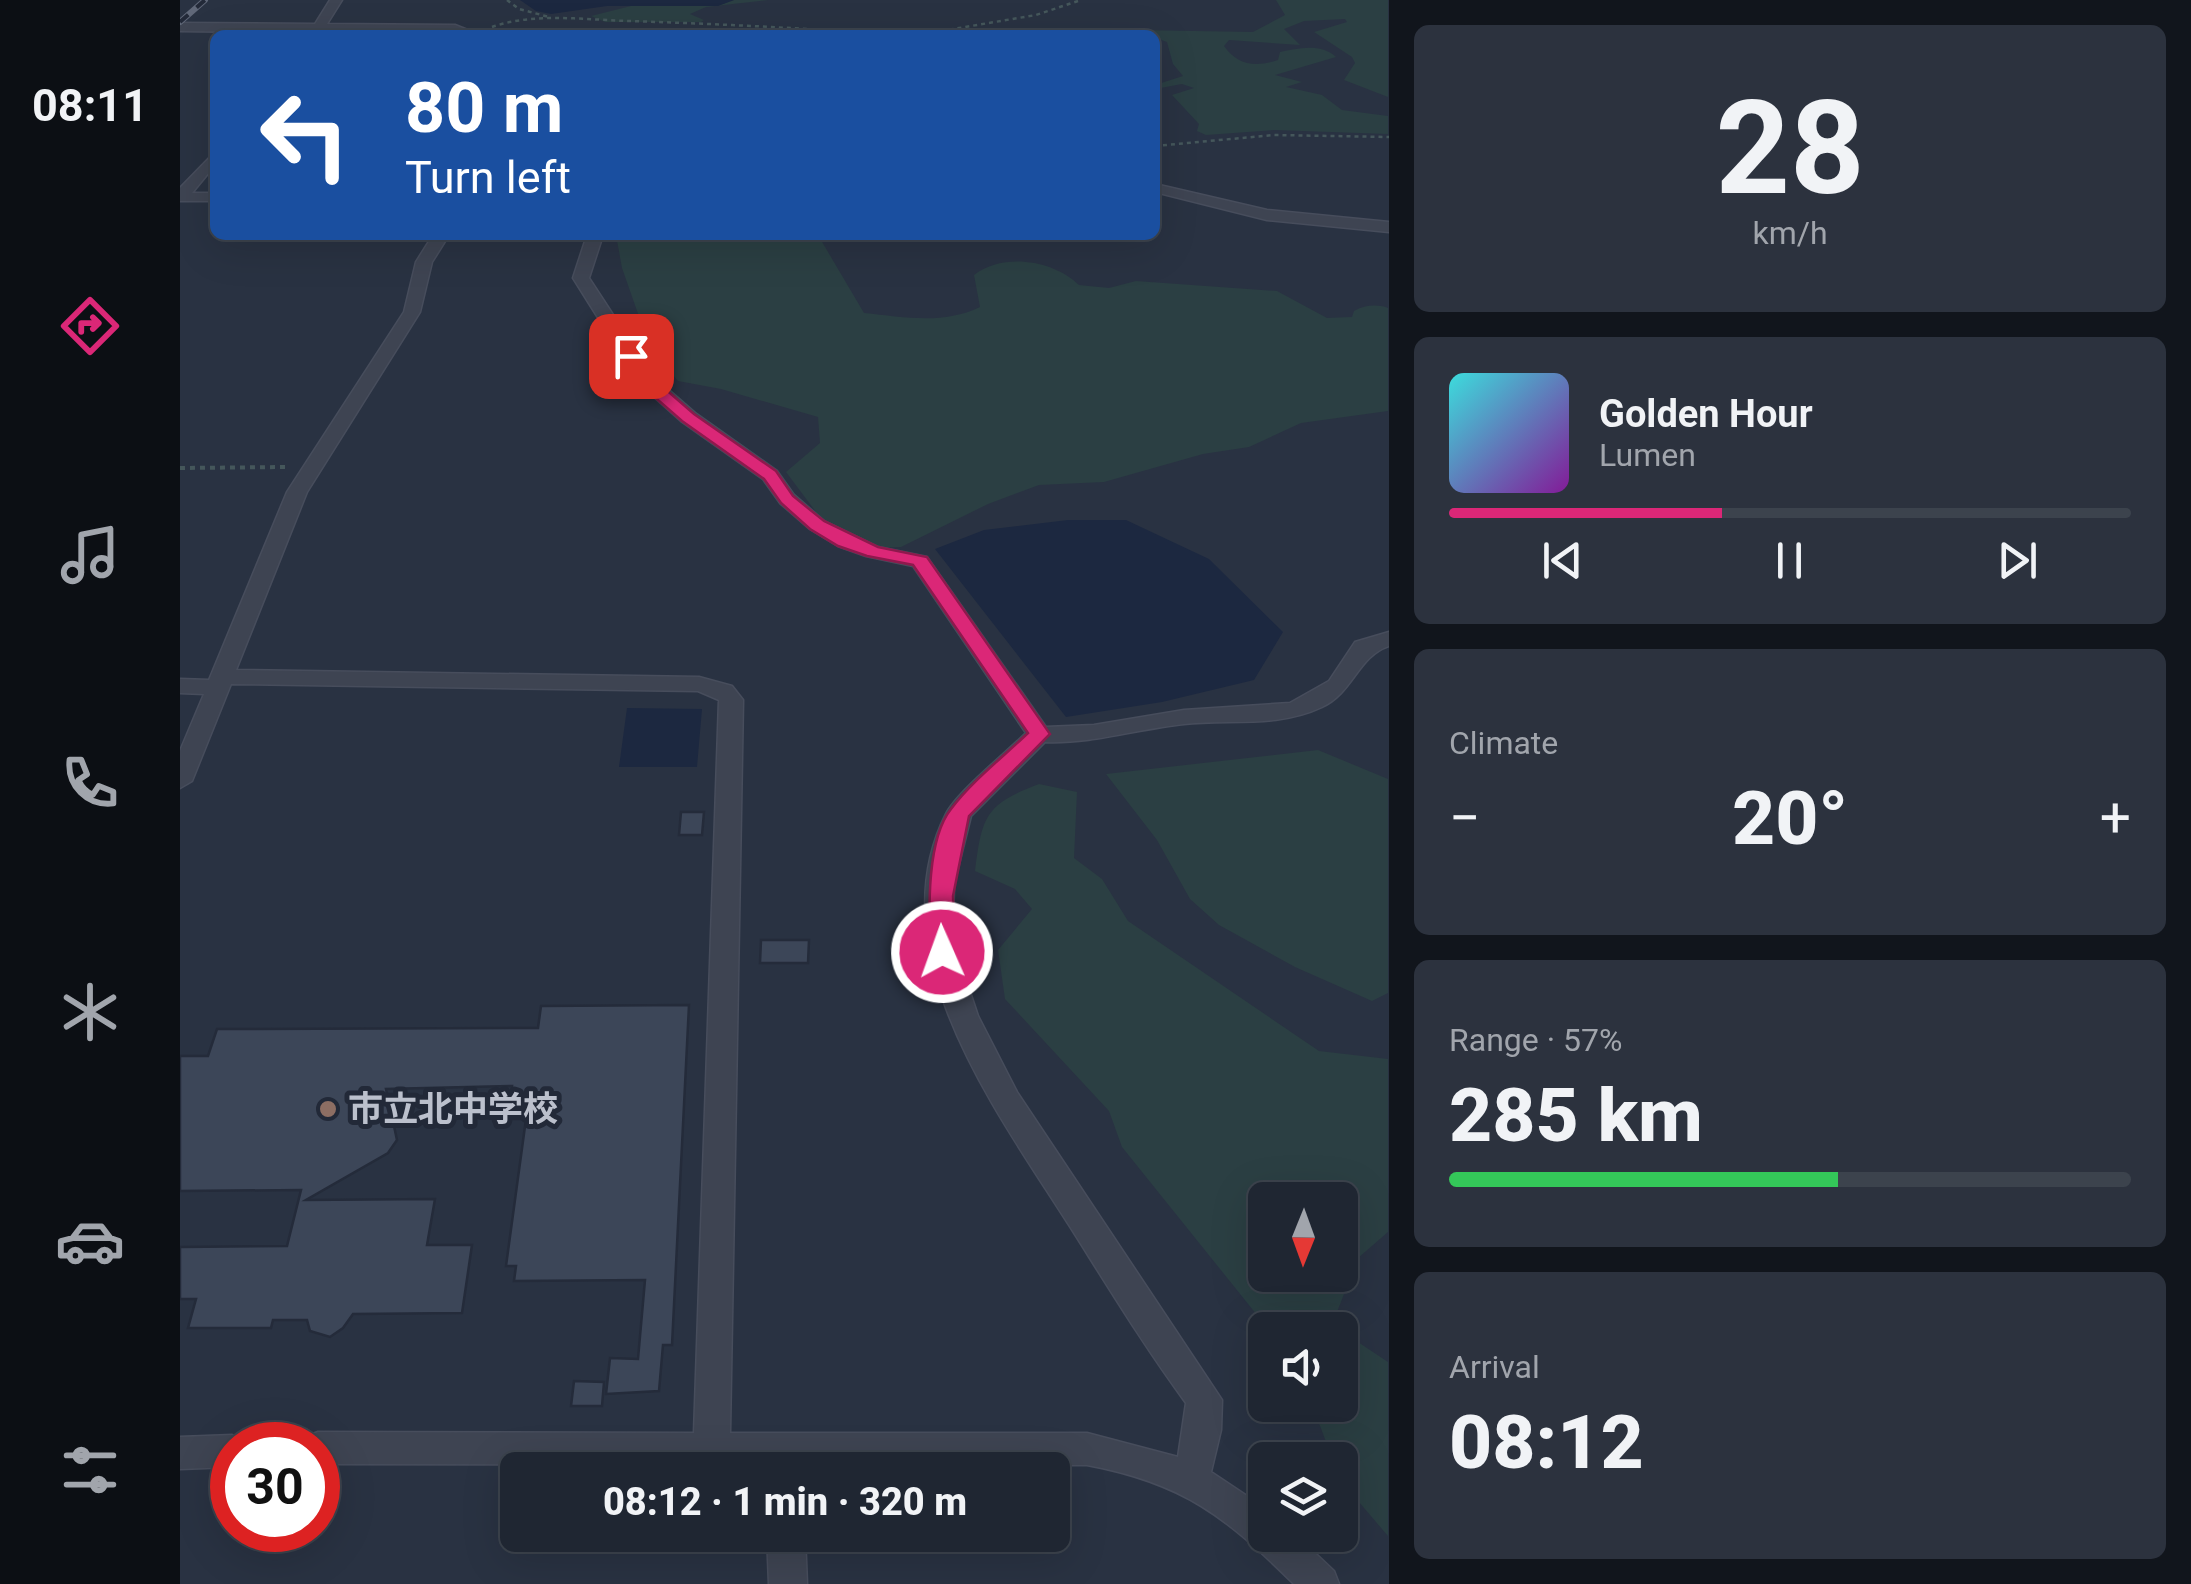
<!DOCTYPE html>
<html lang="en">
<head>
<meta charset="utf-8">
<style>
  :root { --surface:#1f2632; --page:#2c323e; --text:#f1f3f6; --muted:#a1a5ac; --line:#3c434d; --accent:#db2777 }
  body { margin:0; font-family:Roboto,"Noto Sans JP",sans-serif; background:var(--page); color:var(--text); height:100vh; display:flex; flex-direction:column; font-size:38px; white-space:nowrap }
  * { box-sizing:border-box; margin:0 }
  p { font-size:32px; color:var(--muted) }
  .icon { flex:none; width:55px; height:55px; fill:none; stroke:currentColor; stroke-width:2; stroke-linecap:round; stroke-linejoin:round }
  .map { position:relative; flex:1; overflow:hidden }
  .side { display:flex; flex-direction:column; gap:25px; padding:25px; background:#11151c; width:802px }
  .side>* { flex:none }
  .guide { position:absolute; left:30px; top:30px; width:950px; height:210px; border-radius:15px; box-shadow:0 10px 40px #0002,0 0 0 2px var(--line); background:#1a4fa0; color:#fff; overflow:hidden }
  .needle { width:65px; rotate:181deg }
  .controls { position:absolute; left:1068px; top:1182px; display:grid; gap:20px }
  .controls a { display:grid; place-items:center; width:110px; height:110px; border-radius:15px; background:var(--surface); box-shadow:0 10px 40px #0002,0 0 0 2px var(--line); font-size:50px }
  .speed { position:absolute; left:30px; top:1422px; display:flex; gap:20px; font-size:50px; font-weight:700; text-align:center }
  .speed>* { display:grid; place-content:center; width:130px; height:130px; border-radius:50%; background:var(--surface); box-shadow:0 10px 40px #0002,0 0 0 2px var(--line); line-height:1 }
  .speed .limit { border:15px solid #d22; background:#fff; color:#111 }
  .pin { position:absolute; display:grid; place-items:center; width:85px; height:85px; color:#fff; margin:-42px; border-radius:20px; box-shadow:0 5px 15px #0006 }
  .me { position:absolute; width:110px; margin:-55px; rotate:358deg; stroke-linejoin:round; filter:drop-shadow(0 0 8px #0008) }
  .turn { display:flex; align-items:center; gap:35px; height:210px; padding:0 30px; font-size:45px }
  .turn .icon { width:130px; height:130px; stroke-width:2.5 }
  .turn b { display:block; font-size:70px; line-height:85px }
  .big { font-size:75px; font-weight:800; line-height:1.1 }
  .side .tile { flex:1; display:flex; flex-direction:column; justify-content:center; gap:15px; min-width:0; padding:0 35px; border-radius:15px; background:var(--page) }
  .side .dial { align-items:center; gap:0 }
  .dial b { font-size:130px; line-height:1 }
  .song { display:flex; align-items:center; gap:30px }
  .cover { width:120px; height:120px; border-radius:15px; background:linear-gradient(135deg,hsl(180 70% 55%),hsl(290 70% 35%)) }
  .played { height:10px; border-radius:5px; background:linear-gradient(90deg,var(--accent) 40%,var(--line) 40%) }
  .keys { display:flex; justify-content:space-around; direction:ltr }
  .heat { display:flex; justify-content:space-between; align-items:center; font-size:55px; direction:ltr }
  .charge { height:15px; border-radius:8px; background:linear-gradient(90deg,#34c759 57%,var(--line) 0) }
  .trip { position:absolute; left:320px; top:1452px; width:570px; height:100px; border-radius:15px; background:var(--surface); box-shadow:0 10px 40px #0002,0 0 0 2px var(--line); font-weight:800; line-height:100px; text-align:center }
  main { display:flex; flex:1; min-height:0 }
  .tab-bar { display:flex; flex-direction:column; width:180px; justify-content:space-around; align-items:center; background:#0c0f14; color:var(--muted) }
  .tab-bar .icon { width:70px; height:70px }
  .tab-bar .on { color:var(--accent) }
  .tab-bar b { font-size:45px; color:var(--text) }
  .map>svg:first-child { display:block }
  .green { fill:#2b3f43; fill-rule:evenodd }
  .water { fill:#1c2840 }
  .building { fill:#3c4658; stroke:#242b3a; stroke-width:2.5 }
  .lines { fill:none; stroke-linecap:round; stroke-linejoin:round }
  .minor-casing { stroke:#474d5c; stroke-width:3 }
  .path-far1 { stroke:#45575b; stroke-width:2.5; stroke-dasharray:4 4; stroke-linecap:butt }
  .path { stroke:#45575b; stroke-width:4; stroke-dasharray:5 5; stroke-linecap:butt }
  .minor { fill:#3e4452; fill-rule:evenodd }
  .rail-casing { stroke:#606879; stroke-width:6 }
  .rail { stroke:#222938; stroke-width:4; stroke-dasharray:11; stroke-linecap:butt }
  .route { fill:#db2777; stroke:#8e194d; stroke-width:2.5 }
  .education-dot { fill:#8d6e63; stroke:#222938; stroke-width:4 }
  .labels { text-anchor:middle; stroke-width:10; stroke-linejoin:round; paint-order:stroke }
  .near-poi-label { font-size:35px; font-weight:bold; fill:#bbc0cc; stroke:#222938; text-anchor:start }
</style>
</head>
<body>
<main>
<nav class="tab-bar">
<b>08:11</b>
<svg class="icon on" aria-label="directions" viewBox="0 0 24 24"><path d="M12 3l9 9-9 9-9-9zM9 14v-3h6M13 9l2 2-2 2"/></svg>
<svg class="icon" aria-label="music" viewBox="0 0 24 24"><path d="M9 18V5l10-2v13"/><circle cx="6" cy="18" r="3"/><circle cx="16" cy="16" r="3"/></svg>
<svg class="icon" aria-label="phone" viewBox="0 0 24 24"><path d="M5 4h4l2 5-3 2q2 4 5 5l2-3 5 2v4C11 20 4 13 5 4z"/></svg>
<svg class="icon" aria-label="climate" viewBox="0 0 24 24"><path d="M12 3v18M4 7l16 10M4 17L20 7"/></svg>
<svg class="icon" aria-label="car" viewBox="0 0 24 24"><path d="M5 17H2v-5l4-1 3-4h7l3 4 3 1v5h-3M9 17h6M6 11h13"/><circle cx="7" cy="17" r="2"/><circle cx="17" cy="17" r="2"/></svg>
<svg class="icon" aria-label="filters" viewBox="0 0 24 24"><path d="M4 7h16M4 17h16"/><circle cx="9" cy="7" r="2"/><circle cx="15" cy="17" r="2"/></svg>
</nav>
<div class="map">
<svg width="1209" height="1584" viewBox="0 0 1209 1584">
  <rect width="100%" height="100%" fill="#293242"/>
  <path class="green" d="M554,0H588L526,7L510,14L524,20L521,22H425L411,16L455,5L537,6Z
    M1096,0H1208V97L1164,80L1175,63L1172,57L1134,32L1167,22L1165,19L1124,21L1104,29L1120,45L1049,40L1044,46C1058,66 1076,67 1098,60L1100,52C1118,48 1141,43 1156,57L1095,75L1122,82L1106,87L1142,95L1162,110L1208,116V134L1094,130L1026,135L1017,131L1019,124L992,95L1014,88L1002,84L975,89V85L1003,76L993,64L987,42L955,30L1073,32L1105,15Z
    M436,235H638L684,313C724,317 763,325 800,307L794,275C823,252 874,260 899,285L929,288L956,281L1097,291L1147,318L1172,317L1174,311C1185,305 1197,304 1208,308V411L1121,423L1069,447L1023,454L924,482L859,485L808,504L721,547L695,548L663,537L636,512L606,472L640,443L638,417L541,389L498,381L470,348L442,268Z
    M1138,750L1208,779V993L1192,1001L1115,967L1039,925L1010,899L977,840L926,774Z
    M859,784L897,792L894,858L922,879L948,921L1139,1051L1208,1059V1232L1178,1258L1152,1325L1159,1330H1089L942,1147L929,1111L825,999L818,950L852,909L835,889L795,871C802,815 806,804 859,784ZM1160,1200V1275H1085V1200Z
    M1160,1330L1208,1362V1536L1161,1481L1160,1460H1153L1132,1405H1160Z"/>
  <path class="water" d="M340,0H554L538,6H427L371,14L356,11Z
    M888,520H946L1029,559L1103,632L1074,680L982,702L886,717L755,549L804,530Z
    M447,708L522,709L517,767H439Z"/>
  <path class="building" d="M501,812H524L522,835H499Z
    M581,940H629L628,963H580Z
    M509,1005L492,1345H483L479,1391L426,1394L430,1358L458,1359L465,1280L334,1281L336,1266H326L346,1119H327L332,1086L206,1089L217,1140L208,1153L126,1200L255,1199L247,1245H292L282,1313L173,1314L163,1328L150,1337L130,1331L127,1320H93L91,1328H8L16,1299H0V1247L107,1246L121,1190L0,1191V1056H28L37,1029L358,1028L361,1006Z
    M394,1381L424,1382L422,1406H391Z"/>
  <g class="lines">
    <g class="minor-casing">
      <path id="minor" d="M150,0H162L147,24L275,25L300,35L0,31V23L135,24Z
        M35,152V165L12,193H35V201H0V188Z
        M975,184L1087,210L1209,222V232L1087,220L975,192Z
        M253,235H269L252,262L240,312L127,492L56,670L519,677L552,686L563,700L550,1433H907L998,1457L1006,1403C964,1346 927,1285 889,1225C818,1113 696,953 766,814C777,792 827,752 846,733L733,566L686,556L658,546L630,529L600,503L583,479L501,421L446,372L442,356L393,278L407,235H423L409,278L460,356L461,366L515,413L597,471L614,495L644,521L698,547L747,557L866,727L914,725L1004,710L1110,703L1149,681L1175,642L1209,632V646C1178,656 1173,693 1142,707C1098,728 1051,719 1004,724C957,729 912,744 865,742L791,816L774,884L773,922L778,956L798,1016L837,1092L1042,1400L1041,1430L1031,1472L1085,1508V1535H1116L1154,1571L1159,1584H1114C1046,1517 1004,1483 907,1465L138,1464V1445H121L125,1437L138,1432L514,1433L539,700L518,691L51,684L12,781L0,788V751L24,694L0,693V679L29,680L107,492L224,312L236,262Z
        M52,1435L67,1445H52V1467L0,1469V1437Z
        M587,1535H625L627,1584H589Z"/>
    </g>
    <path class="path-far1" d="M327,0L339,9L369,17
      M312,27C355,12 405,20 450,21C538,24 625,28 713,35
      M738,35L856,15L901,0
      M975,146L1094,135L1209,137"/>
    <path class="path" d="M0,468L108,467"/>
    <use href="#minor" class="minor"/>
    <g class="rail-casing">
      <path id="rail" d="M0,22L25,0"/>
    </g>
    <use href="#rail" class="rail"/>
  </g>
  <path class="route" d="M445,353H456L460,367L514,414L596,471L613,496L644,521L698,547L747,557L870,734L789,816L773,896L775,952L771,958L762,960L750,952C749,913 746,840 771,809C792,781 823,757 848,733L733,565L687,556L658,546L630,529L601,503L584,479L502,421L446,372Z"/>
  <circle class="education-dot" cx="148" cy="1109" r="10"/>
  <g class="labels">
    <g class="near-poi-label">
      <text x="168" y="1121">市立北中学校</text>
    </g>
  </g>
</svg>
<div class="controls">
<a><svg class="needle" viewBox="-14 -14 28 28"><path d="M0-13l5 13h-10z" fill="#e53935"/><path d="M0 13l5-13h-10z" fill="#a1a5ac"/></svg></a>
<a><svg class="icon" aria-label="sound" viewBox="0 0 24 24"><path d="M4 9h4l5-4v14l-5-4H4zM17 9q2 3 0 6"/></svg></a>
<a><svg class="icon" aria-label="layers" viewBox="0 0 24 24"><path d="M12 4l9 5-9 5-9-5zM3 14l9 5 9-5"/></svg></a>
</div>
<div class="speed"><div class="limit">30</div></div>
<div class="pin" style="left:451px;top:356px;background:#d93025"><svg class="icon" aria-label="arrive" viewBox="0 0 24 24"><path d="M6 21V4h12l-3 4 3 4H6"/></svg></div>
<svg class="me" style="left:762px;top:952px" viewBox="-20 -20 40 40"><circle r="17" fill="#db2777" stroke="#fff" stroke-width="3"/><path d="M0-11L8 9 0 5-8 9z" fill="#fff"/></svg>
<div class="trip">08:12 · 1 min · 320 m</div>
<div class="guide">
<div class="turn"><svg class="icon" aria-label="left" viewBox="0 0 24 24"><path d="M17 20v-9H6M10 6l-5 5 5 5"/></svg><div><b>80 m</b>Turn left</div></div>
</div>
</div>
<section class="side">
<div class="tile dial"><b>28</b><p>km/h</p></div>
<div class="tile">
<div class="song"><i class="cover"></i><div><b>Golden Hour</b><p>Lumen</p></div></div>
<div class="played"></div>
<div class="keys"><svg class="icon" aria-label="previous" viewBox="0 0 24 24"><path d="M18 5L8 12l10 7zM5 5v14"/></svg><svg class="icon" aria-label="pause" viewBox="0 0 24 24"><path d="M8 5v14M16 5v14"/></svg><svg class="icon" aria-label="next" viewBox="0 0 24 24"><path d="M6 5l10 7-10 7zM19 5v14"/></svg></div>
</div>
<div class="tile"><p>Climate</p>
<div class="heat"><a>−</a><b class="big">20°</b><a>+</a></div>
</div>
<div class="tile"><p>Range · 57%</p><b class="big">285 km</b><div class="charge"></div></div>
<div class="tile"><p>Arrival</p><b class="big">08:12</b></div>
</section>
</main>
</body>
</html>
